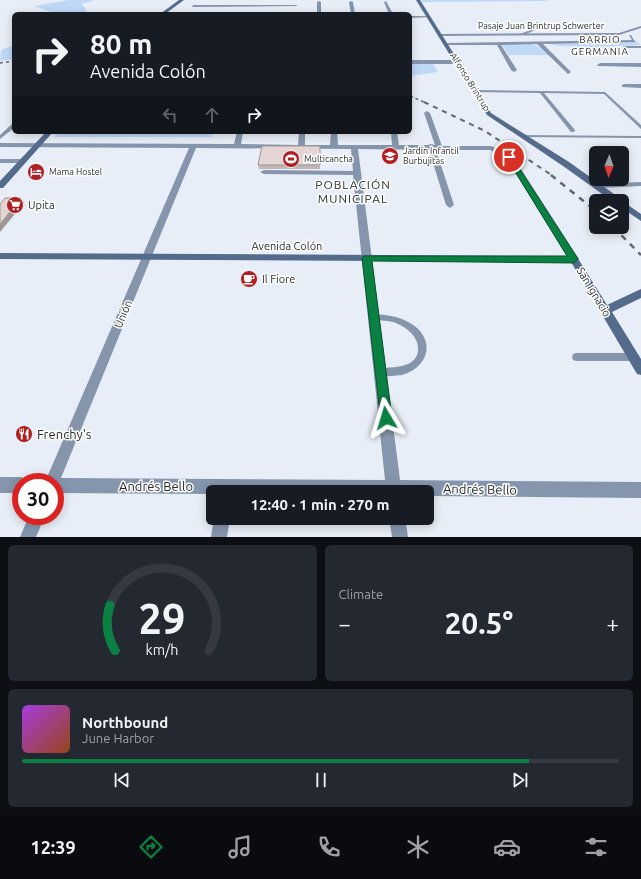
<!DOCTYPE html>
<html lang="en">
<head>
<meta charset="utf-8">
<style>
  :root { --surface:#171b24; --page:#242831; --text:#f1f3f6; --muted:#9ea1a6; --line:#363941; --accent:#0b8043 }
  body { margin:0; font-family:Ubuntu,sans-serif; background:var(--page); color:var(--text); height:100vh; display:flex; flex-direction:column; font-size:15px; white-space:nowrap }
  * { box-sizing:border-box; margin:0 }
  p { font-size:13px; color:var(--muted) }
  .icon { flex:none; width:22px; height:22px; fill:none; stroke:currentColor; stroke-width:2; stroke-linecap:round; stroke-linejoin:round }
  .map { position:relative; height:537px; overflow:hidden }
  .side { display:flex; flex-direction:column; gap:8px; padding:8px; background:#0d0f14; flex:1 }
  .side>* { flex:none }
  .guide { position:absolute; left:12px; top:12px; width:400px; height:122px; border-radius:6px; box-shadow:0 2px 10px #0003; background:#171b24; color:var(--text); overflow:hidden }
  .needle { width:26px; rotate:182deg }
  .fabs { position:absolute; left:589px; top:146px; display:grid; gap:8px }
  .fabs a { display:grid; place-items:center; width:40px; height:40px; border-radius:6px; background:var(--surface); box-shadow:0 2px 10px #0003; font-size:20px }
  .speed { position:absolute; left:12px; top:473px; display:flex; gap:8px; font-size:20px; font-weight:700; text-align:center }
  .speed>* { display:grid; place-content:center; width:52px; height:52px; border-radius:50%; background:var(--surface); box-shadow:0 2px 10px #0003; line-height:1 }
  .speed .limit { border:6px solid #d22; background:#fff; color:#111 }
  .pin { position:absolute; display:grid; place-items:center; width:34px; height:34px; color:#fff; margin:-17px; border:2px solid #fff; border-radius:50%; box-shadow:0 1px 4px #0007 }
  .me { position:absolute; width:44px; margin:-22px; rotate:353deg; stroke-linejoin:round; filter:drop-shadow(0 0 3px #0008) }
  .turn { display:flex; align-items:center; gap:14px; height:84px; padding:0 12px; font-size:18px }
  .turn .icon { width:52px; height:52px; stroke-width:2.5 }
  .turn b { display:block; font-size:28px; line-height:34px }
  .lanes { display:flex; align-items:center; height:38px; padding:0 12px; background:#0003; justify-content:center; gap:20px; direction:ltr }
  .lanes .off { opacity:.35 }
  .big { font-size:30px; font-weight:600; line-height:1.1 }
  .side .widget { flex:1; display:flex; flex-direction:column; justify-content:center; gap:6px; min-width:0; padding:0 14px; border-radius:6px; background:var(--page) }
  .side .dial { align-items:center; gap:0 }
  .dial svg { height:104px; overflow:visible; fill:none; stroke:var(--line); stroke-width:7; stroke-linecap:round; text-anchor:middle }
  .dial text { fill:var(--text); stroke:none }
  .song { display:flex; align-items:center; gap:12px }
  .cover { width:48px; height:48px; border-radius:6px; background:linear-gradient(135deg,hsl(280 70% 55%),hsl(20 70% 35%)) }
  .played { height:4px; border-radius:2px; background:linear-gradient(90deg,var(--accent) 85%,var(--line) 85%) }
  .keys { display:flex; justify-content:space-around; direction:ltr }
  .heat { display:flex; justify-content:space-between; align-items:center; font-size:22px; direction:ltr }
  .side .tiles { flex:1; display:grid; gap:8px; grid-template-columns:1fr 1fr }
  .widget:last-child { grid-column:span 2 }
  .trip { position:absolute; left:206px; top:485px; width:228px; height:40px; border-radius:6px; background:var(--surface); box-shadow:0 2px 10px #0003; font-weight:600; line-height:40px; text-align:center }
  .menu { display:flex; height:64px; justify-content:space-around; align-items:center; background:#090b0e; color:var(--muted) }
  .menu .icon { width:28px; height:28px }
  .menu .selected { color:var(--accent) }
  .menu b { font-size:18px; color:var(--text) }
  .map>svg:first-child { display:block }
  .green { fill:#c0d8f8 }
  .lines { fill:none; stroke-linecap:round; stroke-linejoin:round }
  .lane { fill:#8596ac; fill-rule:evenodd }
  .street { fill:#8596ac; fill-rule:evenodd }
  .secondary { fill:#546b8b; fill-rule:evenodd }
  .rail-far2 { stroke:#63676c; stroke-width:1.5; stroke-dasharray:3 3; stroke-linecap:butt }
  .rail-far1 { stroke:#63676c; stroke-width:2; stroke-dasharray:5 5; stroke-linecap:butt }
  .rail { stroke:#63676c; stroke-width:2.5; stroke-dasharray:6 6; stroke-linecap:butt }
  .wall { fill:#c2b7b5 }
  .shaded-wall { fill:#9e9594 }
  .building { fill:#e2d5d3; stroke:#9e9594 }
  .route { fill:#0b8043; stroke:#07532c }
  .labels { text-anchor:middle; stroke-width:3; stroke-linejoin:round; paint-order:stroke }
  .far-street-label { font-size:9px; fill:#292c2f; stroke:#fff }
  .far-poi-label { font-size:9px; fill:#292c2f; stroke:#fff; text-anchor:start }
  .far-neighbourhood-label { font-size:10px; letter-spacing:1px; fill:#292c2f; stroke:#fff }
  .poi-label { font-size:11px; fill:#292c2f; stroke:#fff; text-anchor:start }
  .street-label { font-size:11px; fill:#292c2f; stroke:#fff }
  .neighbourhood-label { font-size:12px; letter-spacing:1px; fill:#292c2f; stroke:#fff }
  .near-poi-label { font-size:13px; fill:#292c2f; stroke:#fff; text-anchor:start }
  .near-street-label { font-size:13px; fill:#292c2f; stroke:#fff }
</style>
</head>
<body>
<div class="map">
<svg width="641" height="537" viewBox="0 0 641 537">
  <rect width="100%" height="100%" fill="#e8eef7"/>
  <path class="green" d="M69,0H95L82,4L87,12C71,18 50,13 35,6Z
    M421,0H546L548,1L422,2Z
    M637,42L641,45C626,46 558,50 548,43Z
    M503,44C525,44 532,39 549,55H509L502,45Z
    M14,45V59L0,61L1,50Z
    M410,63L433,64L438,72L410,76Z
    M59,132H214L212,137H54Z"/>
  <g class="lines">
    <path class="lane" d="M541,26L558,27L541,28L523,35L520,34Z
      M629,35H631L635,42H633Z
      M474,90L605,92L641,125V129L604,94L544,93L575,130V131L573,132H571L540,93L475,92L473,91Z
      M12,124H14V128L0,139V135Z
      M520,135L641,136V138L522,137H520Z
      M0,159H22L25,161L22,163H0Z
      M641,182V186L599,188L596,186L599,184Z
      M374,314C386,315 399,316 410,323C436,338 430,367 402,375C395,376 387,376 380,377L377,376L376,373L377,370C388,366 399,369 410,363C415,360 418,355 418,350C419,336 405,326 393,322C386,320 378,321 371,319L370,317L371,315Z
      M576,353H633L636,354L637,357L636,360L633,361H576L573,360L572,357L573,354Z"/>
    <path class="street" d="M319,1L321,2V14H317V2Z
      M351,1L353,2L355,14H351L349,2Z
      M386,1L393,14H389L384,2Z
      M193,5H296L298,6L192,7Z
      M410,16H429L431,17L410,18Z
      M641,26V28L619,35L440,36L438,35L440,34L619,33Z
      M634,40L636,42L543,44L571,72L568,74L537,44L501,45L517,70L514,72L511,70L497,45H445L443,44L445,43Z
      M623,46H641V48H625Z
      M410,60H457L460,62L457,64H410Z
      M600,63H641V67L598,66L597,65Z
      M624,84H641V88L622,87V85Z
      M427,111L430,113L442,146H491L512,155L579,259L577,261H571L506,158L490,150H436L454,205L450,208L446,205L429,150L358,149L400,480L641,482V498L427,496V492H213V494L55,493V482H45L189,148L0,147V143L234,144L237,132H243L241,144L298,145L299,132H305V145H330L331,132H337L338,145H392L391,132H397L399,145H428L431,144L435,145L424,113ZM196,148L351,149L353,171L264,170L260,172L264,174L353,175L385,480L61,478Z
      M0,477H21L26,480L27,482H21V493H0Z
      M29,516H45L36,537H20Z
      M214,518H230L227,537H211Z
      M389,518H405L408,537H392Z"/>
    <path class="secondary" d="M179,0H184L165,14H160Z
      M416,0H420L491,113L569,162L621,199L622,201H612L563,166L487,115Z
      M46,132H53L3,188H0V181Z
      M622,201L641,214V221L622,208Z
      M0,253L574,256L577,257L607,305L641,289V298L612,312L641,359V375L637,374L571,262L0,259Z"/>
    <path class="rail-far2" d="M0,63L14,61
      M410,96L426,103"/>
    <path class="rail-far1" d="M424,102L485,131L553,176"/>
    <path class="rail" d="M551,175L596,211
      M613,227L641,255"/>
  </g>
  <path class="wall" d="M320,146V169H259L258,165Z"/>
  <path class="shaded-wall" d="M21,198L24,203L0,232V224Z"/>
  <path class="building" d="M262,146H320V165H258Z
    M5,198H21L0,224V204Z"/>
  <path class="route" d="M507,155L512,157L578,259L574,263L372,261L392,418L390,422L386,424L381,422L362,258L364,256H567L506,157Z"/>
  <defs>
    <g id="school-disc" transform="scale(0.9)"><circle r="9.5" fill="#b01f22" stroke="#fff"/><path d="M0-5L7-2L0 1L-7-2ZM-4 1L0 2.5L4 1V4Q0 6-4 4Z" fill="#fff"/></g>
    <g id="stadium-disc" transform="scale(0.9)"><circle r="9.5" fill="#b01f22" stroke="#fff"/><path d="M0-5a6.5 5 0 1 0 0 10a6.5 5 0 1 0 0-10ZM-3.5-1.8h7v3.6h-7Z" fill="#fff"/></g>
    <g id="hotel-disc" transform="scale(0.9)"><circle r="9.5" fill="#b01f22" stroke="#fff"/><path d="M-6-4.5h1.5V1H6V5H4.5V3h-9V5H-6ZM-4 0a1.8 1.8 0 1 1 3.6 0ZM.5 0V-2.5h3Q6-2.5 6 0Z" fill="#fff"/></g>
    <g id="supermarket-disc" transform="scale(0.9)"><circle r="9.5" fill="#b01f22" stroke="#fff"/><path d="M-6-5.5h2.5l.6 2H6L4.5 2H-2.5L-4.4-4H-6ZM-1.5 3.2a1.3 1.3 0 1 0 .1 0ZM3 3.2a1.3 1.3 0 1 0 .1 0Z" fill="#fff"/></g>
    <g id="cafe-disc" transform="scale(0.9)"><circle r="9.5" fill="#b01f22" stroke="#fff"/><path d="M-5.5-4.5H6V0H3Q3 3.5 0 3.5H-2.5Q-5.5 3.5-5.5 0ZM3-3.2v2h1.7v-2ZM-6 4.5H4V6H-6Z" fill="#fff"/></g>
    <g id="restaurant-disc" transform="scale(0.9)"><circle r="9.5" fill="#b01f22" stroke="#fff"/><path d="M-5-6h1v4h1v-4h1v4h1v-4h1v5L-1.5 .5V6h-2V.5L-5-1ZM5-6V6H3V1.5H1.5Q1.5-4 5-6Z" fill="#fff"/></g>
  </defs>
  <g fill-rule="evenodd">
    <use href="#school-disc" x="390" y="156"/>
    <use href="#stadium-disc" x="291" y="159"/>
    <use href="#hotel-disc" x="36" y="172"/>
    <use href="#supermarket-disc" x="15" y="205"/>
    <use href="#cafe-disc" x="249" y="279"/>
    <use href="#restaurant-disc" x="24" y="434"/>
  </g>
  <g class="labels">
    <g class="far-street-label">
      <text x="541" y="29">Pasaje Juan Brintrup Schwerter</text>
      <text transform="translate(470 82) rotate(58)" y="3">Alfonso Brintrup</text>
    </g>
    <g class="far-poi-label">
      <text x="403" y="154">Jardín Infantil<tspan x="403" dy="10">Burbujitas</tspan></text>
      <text x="304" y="162">Multicancha</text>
      <text x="49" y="175">Mama Hostel</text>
    </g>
    <g class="far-neighbourhood-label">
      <text x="600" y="43">BARRIO<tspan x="600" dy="12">GERMANIA</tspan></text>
    </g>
    <g class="poi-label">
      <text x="28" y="209">Upita</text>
      <text x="262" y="283">Il Fiore</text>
    </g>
    <g class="street-label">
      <text x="287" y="250">Avenida Colón</text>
      <text transform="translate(594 292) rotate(59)" y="4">San Ignacio</text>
      <text transform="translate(123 314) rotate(-67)" y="4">Unión</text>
    </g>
    <g class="neighbourhood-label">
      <text x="353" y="189">POBLACIÓN<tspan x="353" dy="14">MUNICIPAL</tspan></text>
    </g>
    <g class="near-poi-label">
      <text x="37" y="439">Frenchy's</text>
    </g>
    <g class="near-street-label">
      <text x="156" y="491">Andrés Bello</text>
      <text transform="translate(480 489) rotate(1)" y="5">Andrés Bello</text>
    </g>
  </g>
</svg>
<div class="fabs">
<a><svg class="needle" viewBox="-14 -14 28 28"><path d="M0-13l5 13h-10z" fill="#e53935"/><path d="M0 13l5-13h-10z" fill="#9ea1a6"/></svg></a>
<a><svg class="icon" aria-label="layers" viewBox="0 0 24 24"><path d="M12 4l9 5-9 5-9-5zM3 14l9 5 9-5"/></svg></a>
</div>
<div class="speed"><div class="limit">30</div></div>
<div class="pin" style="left:509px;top:157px;background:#d93025"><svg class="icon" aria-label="arrive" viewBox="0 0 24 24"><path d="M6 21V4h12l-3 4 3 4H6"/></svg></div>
<svg class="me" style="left:386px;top:418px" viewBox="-20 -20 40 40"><path d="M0-17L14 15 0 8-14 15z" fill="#0b8043" stroke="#fff" stroke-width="4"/></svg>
<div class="trip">12:40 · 1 min · 270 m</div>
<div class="guide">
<div class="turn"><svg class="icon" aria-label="right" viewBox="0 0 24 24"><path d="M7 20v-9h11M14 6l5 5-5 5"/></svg><div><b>80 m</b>Avenida Colón</div></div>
<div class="lanes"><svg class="icon off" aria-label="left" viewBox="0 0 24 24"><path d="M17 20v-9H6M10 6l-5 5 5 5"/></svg><svg class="icon off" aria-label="ahead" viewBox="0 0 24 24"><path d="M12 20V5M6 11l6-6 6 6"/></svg><svg class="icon" aria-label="right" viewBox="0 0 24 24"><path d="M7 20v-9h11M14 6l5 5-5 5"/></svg></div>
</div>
</div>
<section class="side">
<div class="tiles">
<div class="widget dial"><svg viewBox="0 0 100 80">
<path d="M14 69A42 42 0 1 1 86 69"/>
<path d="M14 69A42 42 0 0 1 10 34" stroke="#0b8043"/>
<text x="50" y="56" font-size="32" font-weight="700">29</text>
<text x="50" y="72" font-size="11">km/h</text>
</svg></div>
<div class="widget"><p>Climate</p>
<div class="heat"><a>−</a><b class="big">20.5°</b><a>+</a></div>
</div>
<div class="widget">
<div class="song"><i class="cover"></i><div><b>Northbound</b><p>June Harbor</p></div></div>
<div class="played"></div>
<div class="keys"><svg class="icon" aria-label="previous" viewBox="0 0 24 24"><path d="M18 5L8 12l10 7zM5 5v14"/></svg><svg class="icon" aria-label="pause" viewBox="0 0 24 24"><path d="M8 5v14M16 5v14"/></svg><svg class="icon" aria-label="next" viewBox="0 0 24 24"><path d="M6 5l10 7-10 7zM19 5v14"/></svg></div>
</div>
</div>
</section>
<nav class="menu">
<b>12:39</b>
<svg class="icon selected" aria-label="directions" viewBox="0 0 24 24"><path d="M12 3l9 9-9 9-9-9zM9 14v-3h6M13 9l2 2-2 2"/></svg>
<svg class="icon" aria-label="music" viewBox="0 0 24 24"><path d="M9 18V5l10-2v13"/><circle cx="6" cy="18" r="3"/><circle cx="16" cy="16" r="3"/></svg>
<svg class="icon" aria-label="phone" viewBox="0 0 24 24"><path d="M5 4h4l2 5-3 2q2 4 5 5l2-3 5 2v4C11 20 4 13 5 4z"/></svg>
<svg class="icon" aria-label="climate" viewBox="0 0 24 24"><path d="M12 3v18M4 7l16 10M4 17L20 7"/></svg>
<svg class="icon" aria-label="car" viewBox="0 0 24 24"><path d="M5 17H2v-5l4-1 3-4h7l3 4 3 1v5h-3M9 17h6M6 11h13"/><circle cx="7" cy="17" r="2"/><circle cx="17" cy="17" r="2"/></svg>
<svg class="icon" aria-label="filters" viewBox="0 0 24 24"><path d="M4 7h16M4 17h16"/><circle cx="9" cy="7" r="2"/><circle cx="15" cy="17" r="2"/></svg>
</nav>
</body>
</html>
